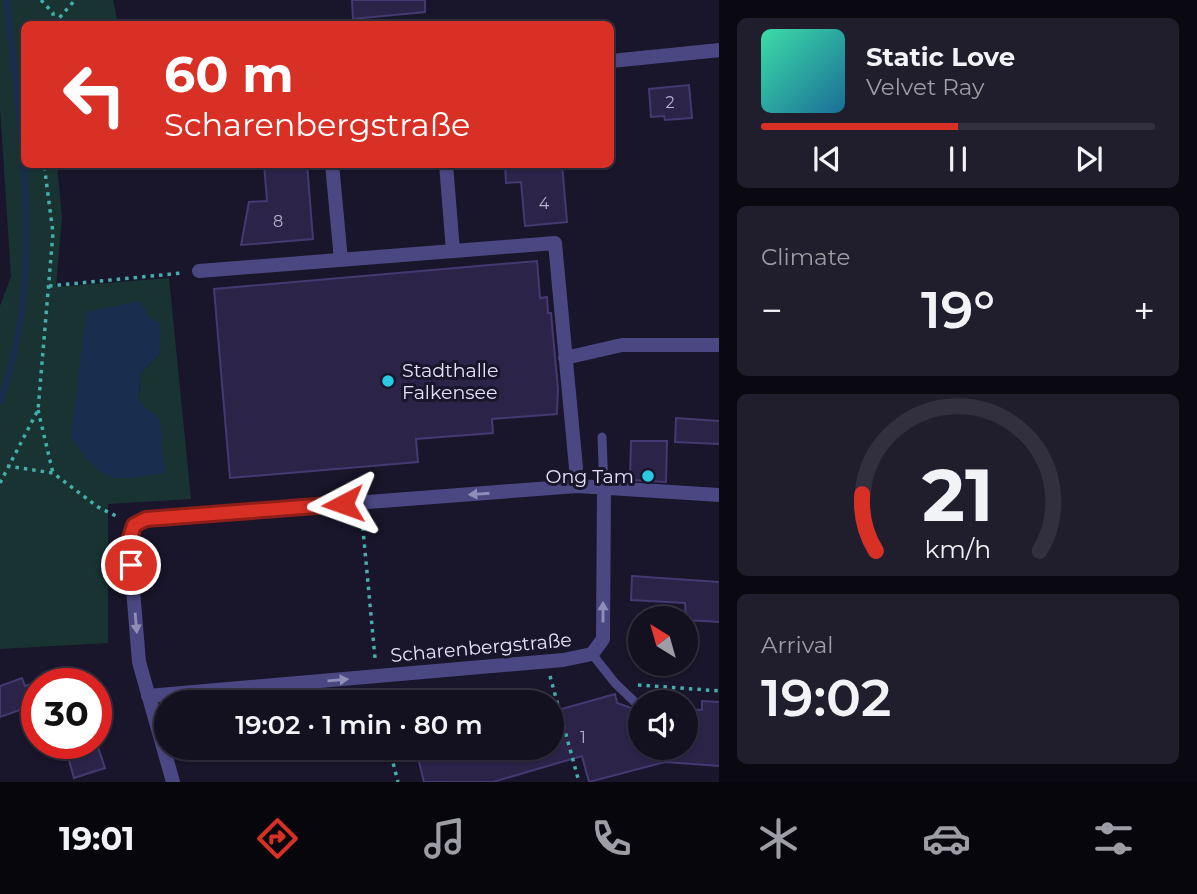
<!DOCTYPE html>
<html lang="en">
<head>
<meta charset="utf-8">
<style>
  :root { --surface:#131020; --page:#201e2d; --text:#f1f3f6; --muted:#9d9da5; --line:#32303e; --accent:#d93025 }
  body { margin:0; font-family:Montserrat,sans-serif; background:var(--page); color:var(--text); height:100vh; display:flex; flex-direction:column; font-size:26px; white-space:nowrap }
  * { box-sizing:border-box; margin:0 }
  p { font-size:23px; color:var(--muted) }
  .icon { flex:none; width:38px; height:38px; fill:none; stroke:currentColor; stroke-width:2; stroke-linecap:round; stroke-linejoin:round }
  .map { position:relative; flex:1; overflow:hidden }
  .drawer { display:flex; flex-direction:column; gap:18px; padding:18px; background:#0a0912; width:478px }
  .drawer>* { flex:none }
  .banner { position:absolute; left:21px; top:21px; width:593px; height:147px; border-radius:10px; box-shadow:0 2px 5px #0004,0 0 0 2px var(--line); background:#d93025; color:#fff; overflow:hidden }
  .needle { width:46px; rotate:323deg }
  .tools { position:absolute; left:628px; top:606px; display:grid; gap:14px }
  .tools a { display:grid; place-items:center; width:70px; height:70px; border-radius:50%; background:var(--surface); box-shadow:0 2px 5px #0004,0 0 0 2px var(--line); font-size:35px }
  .speed { position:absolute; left:21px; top:668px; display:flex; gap:14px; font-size:35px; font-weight:700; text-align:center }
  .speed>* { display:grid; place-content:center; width:91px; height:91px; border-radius:50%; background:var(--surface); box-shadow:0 2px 5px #0004,0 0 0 2px var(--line); line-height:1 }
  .speed .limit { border:10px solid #d22; background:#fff; color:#111 }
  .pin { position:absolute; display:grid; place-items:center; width:60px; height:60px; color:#fff; margin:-30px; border:4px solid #fff; border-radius:50%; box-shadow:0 2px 7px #0007 }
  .me { position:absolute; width:77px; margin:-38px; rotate:266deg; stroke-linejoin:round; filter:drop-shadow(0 0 5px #0008) }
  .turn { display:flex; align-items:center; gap:24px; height:147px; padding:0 28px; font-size:32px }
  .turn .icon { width:91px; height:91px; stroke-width:2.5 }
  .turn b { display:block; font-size:49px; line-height:60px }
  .big { font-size:52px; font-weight:600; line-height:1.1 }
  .drawer .tile { flex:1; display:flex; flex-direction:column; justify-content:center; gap:10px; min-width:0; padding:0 24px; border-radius:10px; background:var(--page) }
  .drawer .dial { align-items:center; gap:0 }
  .dial svg { height:182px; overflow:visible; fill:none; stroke:var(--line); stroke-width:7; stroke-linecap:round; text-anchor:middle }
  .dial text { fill:var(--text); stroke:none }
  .song { display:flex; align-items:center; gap:21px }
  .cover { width:84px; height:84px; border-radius:10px; background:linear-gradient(135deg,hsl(160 70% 55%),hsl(200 70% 35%)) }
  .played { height:7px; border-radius:4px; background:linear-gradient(90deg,var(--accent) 50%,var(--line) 50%) }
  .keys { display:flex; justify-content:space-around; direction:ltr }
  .heat { display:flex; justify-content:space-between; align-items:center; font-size:38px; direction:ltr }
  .trip { position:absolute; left:154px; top:690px; width:410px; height:70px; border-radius:35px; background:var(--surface); box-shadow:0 2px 5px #0004,0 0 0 2px var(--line); font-weight:600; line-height:70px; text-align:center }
  .menu { display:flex; height:112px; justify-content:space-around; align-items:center; background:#08060d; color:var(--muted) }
  .menu .icon { width:49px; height:49px }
  .menu .active { color:var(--accent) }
  .menu b { font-size:32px; color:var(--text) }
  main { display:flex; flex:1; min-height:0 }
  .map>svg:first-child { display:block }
  .green { fill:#193333; fill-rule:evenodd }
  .water { fill:#192d4e }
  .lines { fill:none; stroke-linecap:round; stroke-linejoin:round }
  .stream { stroke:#192d4e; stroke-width:6 }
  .building { fill:#2c2448; stroke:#453971; stroke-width:2 }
  .path { stroke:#43aeab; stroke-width:3.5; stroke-dasharray:3.5 5; stroke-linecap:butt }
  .lane { stroke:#4b4782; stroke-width:9 }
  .street { stroke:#4b4782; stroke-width:14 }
  .oneway { fill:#908db8 }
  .route-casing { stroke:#8d1f18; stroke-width:18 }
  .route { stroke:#d93025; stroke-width:12 }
  .poi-dot { fill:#28c9e1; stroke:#19152a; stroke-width:2.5 }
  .labels { text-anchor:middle; stroke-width:6; stroke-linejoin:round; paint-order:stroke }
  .number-label { font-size:16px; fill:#b7b2ce }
  .poi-label { font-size:19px; fill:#e5e2fb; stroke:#19152a; text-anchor:start }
  .street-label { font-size:19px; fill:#e5e2fb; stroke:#19152a }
</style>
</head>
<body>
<main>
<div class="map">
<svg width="720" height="782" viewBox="0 0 720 782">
  <rect width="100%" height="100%" fill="#19152a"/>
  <path class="green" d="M0,0H113L118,23L24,24V164L57,165L62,217L56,287L169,278L191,499L108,504V643L0,649V306L11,277L0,108ZM86,312L159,355L140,374L139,402Z"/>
  <path class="water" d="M140,301L149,317L161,324L159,355L140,374L139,402L160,419L165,473C108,481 107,486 71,438L86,312Z"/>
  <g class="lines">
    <path class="stream" d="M0,402C47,272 19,134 7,0"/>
  </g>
  <path class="building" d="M352,0H425V12L353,19Z
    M689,85L692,118L665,120L664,116L651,117L649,89Z
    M264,164H307L313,239L241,245L249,202L267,201Z
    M505,164H562L567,222L525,226L521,182L506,183Z
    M537,261L540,298L547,297L548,313H551L558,389L557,414L492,419L493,433L416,439L418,462L230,478L214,289Z
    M676,418L720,421V444L675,442Z
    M631,441H667L666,482L630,480Z
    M632,576L720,582V622L686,620L685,603L631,600Z
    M22,678L25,686L37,682V704L0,717V686Z
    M615,694L617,703L640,711V747H686V709L702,710V701L720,702V766L665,762L589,782L582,756L493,782H424L416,750L426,747H551V712Z
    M73,744H97L105,768L74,778L66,750L74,747Z"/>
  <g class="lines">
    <path class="path" d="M41,0L53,13V24
      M54,24L75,0
      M49,286L182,273
      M38,410L53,473
      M7,466L53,473L98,507L120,518
      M0,483L38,410L53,233L44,164
      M362,519L375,658
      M550,676L579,782
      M638,685L720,691
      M389,747L398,782"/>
    <path class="lane" d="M602,437L604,490
      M592,654L615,683L638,705"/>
    <path class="street" d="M611,61L720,50
      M332,164L341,260
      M446,164L453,251
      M199,271L555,243L576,468
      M565,358L622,345H720
      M148,696L563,660L592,654L603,639L604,490
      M173,782L139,662L129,541L134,525L146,519L577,486L720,495"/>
  </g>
  <defs><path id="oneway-solid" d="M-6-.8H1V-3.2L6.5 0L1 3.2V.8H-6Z" transform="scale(1.75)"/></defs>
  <g class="oneway">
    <use href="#oneway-solid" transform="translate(479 494) rotate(176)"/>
    <use href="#oneway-solid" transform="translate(603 612) rotate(-90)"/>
    <use href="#oneway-solid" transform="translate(136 623) rotate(85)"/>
    <use href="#oneway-solid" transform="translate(338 680) rotate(-5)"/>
  </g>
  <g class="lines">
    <g class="route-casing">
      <path id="route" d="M131,565L129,541L134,525L146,519L343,504"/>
    </g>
    <use href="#route" class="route"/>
  </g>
  <g class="poi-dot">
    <circle cx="388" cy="381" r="7"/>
    <circle cx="648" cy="476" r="7"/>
  </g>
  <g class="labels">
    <g class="number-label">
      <text x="670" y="108">2</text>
      <text x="544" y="209">4</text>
      <text x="278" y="227">8</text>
      <text x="583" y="743">1</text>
    </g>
    <g class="poi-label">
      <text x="402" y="377">Stadthalle<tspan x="402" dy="22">Falkensee</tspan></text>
      <text x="634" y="483" text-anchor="end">Ong Tam</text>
    </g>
    <g class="street-label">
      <text transform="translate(481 647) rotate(-5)" y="7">Scharenbergstraße</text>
    </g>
  </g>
</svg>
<div class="tools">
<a><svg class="needle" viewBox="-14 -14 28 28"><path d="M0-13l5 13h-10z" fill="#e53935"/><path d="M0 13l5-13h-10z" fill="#9d9da5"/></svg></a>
<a><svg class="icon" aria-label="sound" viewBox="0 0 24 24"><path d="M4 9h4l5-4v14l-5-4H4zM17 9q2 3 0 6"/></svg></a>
</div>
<div class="speed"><div class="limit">30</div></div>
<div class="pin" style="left:131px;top:565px;background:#d93025"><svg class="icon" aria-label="arrive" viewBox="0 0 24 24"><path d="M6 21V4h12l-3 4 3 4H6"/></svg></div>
<svg class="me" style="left:343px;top:504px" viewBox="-20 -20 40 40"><path d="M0-17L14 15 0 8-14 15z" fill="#d93025" stroke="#fff" stroke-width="4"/></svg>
<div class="trip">19:02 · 1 min · 80 m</div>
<div class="banner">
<div class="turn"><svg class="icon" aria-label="left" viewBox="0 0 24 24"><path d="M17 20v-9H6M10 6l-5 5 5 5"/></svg><div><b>60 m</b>Scharenbergstraße</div></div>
</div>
</div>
<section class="drawer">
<div class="tile">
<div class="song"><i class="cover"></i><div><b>Static Love</b><p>Velvet Ray</p></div></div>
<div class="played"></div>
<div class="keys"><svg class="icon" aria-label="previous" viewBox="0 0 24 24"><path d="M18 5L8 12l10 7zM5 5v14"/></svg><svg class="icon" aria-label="pause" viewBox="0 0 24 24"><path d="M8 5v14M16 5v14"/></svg><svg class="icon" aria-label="next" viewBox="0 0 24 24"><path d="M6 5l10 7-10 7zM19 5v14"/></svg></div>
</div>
<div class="tile"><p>Climate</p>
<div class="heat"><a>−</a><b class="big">19°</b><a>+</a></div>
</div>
<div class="tile dial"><svg viewBox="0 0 100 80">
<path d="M14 69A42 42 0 1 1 86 69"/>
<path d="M14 69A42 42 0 0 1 8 44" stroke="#d93025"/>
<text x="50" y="56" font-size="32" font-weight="700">21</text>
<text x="50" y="72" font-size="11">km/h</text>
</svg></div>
<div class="tile"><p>Arrival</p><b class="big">19:02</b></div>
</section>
</main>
<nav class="menu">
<b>19:01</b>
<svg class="icon active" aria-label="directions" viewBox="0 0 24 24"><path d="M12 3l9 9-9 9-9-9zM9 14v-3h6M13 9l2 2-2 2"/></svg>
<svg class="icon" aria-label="music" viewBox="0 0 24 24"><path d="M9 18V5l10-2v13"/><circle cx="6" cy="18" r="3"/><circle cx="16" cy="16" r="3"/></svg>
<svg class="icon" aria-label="phone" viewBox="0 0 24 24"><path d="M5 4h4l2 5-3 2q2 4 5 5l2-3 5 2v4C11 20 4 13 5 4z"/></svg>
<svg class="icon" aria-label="climate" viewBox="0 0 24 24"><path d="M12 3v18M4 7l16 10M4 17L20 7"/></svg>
<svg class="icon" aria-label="car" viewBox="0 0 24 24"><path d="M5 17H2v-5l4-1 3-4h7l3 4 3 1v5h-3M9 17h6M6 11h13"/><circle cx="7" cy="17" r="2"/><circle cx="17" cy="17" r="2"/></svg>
<svg class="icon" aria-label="filters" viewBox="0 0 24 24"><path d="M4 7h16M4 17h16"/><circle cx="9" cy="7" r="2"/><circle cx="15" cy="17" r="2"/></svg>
</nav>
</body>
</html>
